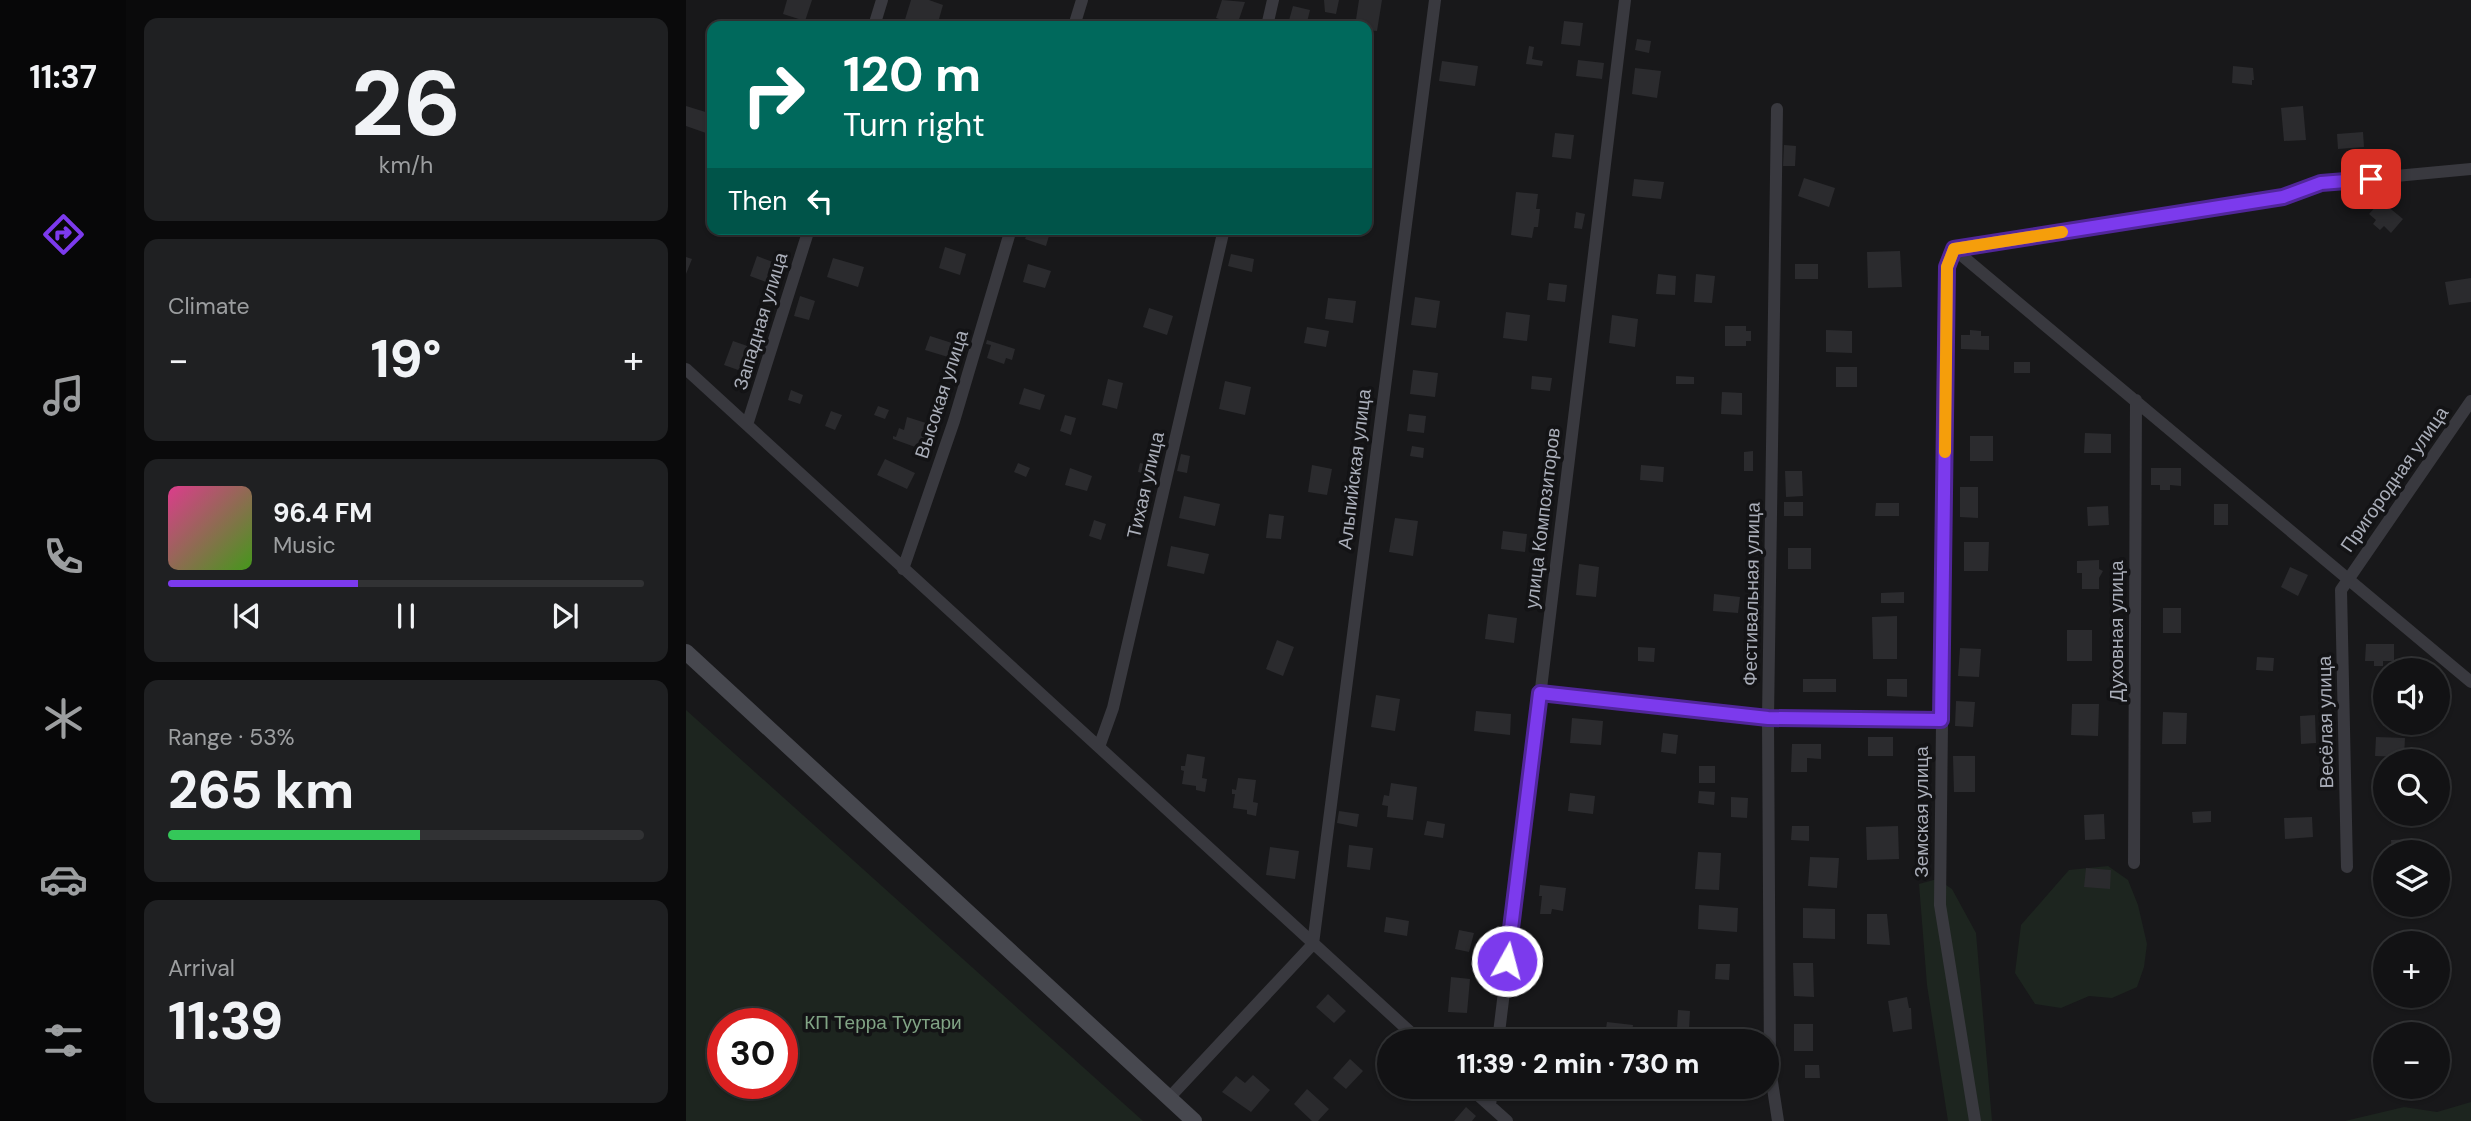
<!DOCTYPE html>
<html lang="en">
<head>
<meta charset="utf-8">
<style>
  :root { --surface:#121214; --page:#1f2022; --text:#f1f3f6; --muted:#9c9ea0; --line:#313234; --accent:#7c3aed }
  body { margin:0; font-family:"DM Sans",sans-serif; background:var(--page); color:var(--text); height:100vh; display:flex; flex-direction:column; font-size:26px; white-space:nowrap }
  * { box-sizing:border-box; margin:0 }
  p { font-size:23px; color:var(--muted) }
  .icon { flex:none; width:38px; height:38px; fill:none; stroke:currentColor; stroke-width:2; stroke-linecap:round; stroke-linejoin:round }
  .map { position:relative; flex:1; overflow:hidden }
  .sheet { display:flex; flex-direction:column; gap:18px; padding:18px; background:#0a0a0b; width:560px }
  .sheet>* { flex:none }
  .banner { position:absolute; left:21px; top:21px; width:665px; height:214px; border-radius:14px; box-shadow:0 2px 5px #0004,0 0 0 2px var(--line); background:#00695c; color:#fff; overflow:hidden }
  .fabs { position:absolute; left:1687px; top:658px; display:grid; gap:14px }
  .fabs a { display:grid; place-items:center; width:77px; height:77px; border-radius:50%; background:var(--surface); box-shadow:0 2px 5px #0004,0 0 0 2px var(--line); font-size:35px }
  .speed { position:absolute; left:21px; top:1008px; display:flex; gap:14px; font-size:35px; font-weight:700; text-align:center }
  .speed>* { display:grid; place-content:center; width:91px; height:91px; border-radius:50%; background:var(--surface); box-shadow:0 2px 5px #0004,0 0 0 2px var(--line); line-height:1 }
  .speed .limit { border:10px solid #d22; background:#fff; color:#111 }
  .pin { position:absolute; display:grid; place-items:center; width:60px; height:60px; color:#fff; margin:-30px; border-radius:14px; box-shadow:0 4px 10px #0006 }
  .me { position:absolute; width:77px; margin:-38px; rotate:7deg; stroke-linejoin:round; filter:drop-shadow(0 0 5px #0008) }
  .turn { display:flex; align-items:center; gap:24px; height:147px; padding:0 21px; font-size:32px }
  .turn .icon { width:91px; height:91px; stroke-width:2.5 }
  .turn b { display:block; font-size:49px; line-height:60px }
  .then { display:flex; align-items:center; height:66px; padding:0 21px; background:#0003; gap:14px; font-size:26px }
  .big { font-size:52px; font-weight:800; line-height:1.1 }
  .sheet .widget { flex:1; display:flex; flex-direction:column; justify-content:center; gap:10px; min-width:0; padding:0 24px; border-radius:14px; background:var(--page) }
  .sheet .dial { align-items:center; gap:0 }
  .dial b { font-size:91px; line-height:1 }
  .song { display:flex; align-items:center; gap:21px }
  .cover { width:84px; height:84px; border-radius:10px; background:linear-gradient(135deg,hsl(330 70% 55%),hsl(100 70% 35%)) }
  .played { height:7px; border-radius:4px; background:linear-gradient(90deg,var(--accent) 40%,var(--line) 40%) }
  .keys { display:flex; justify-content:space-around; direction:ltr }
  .heat { display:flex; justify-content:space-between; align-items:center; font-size:38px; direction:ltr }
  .charge { height:10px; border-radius:5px; background:linear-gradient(90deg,#34c759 53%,var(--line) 0) }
  .trip { position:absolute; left:691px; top:1029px; width:402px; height:70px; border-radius:35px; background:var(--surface); box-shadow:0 2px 5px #0004,0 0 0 2px var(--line); font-weight:800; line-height:70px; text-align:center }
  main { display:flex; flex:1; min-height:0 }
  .tabs { display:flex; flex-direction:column; width:126px; justify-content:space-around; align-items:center; background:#070708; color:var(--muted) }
  .tabs .icon { width:49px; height:49px }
  .tabs .on { color:var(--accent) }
  .tabs b { font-size:32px; color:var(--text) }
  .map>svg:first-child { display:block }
  .green { fill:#1d251f; fill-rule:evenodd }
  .building { fill:#2b2b2e }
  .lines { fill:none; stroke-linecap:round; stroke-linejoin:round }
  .lane { stroke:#39393f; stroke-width:6 }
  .street { stroke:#39393f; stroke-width:12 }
  .secondary { stroke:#47484f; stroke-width:16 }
  .route-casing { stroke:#51269a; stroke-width:18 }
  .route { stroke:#7c3aed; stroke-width:12 }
  .slow { stroke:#f59e0b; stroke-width:12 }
  .labels { text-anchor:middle; stroke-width:7; stroke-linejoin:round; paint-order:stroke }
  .street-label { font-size:19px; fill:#aaaeb9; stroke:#131315 }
  .park-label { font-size:19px; fill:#81a485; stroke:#131315 }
</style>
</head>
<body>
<main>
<nav class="tabs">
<b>11:37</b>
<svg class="icon on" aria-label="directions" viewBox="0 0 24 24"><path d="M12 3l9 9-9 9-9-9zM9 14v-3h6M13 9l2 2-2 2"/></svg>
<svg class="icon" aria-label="music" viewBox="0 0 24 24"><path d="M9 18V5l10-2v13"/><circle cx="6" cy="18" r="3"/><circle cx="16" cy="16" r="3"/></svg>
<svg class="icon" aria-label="phone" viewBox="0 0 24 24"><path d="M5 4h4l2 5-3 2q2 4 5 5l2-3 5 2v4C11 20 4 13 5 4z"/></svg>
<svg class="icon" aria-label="climate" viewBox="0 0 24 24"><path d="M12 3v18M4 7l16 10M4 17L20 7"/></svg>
<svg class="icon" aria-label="car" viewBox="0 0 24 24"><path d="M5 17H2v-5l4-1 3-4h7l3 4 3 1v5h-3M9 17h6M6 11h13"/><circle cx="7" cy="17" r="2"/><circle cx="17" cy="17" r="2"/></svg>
<svg class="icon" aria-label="filters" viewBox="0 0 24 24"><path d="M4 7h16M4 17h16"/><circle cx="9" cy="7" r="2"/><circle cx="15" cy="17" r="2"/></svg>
</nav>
<section class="sheet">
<div class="widget dial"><b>26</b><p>km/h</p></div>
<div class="widget"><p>Climate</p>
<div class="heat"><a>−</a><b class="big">19°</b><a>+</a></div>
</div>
<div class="widget">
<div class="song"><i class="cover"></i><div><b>96.4 FM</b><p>Music</p></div></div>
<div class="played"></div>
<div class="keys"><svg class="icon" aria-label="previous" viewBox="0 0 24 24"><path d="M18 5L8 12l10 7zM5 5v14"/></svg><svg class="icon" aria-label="pause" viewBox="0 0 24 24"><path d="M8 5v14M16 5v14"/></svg><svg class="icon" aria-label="next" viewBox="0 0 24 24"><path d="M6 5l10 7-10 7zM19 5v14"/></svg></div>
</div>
<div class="widget"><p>Range · 53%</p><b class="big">265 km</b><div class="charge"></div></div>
<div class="widget"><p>Arrival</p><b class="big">11:39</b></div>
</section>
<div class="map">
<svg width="1785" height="1121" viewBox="0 0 1785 1121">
  <rect width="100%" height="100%" fill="#18181a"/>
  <path class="green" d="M0,710L457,1121H0ZM37,1024H96V1083H37Z
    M1422,866L1442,880L1452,905L1461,944L1458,967L1451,987L1426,998L1403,996L1375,1008L1349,1004L1329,973L1335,925L1383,870Z
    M1251,879L1266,889L1290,933L1306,1121H1262L1241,985L1233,884Z
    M1785,1102V1121H1659L1718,1107L1751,1112Z"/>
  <path class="building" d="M101,0H126L119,21L97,14Z
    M225,0H243L257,5L251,26H217Z
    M536,0L559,2L551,25L530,18Z
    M638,0H653L650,14L639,12Z
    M673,0H696L691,31L681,30V26H669Z
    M607,6L624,10L620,26L602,24Z
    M878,21L897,23L894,46L875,44Z
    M951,39L965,41L963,53L949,50Z
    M843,46L848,47L846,59L857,61L856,66L840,64Z
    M892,60L918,63L916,79L890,76Z
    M756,61L792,66L789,86L753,81Z
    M1547,66L1567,68L1568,80H1566V85L1546,83Z
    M949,68L975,71L971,98L946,94Z
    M0,106L26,114L20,133L0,126Z
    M1617,106L1620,140L1598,141L1595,108Z
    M1677,132L1678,147L1652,149L1651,134Z
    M869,133L888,135L885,159L866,157Z
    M1098,145L1110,146L1109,166H1097Z
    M681,149H685L682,168H681Z
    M1118,178L1149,188L1143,207L1112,196Z
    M948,179L978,182L975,199L946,196Z
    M830,192L852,194L850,209H854L852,227H848L846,238L825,235Z
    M1695,201L1717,219L1705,233L1698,226L1694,230L1687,224L1690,220L1683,214Z
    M890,212L899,214L896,229L888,228Z
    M343,229H365L360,246L339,239Z
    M259,247L280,254L274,275L253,268Z
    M1214,251L1216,287L1182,288L1181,252Z
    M545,254L568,259L566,272L542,266Z
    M71,256L87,262L80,282L64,276Z
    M0,257L6,259L0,274Z
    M147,258L178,267L172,287L141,277Z
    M342,264L365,271L359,288L337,282Z
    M1109,264H1132V279H1109Z
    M972,274L990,276L989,295L970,294Z
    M1010,274L1029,276L1026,303L1008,302Z
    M1785,278V302L1763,305L1759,282Z
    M863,283L881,285L879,302L861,300Z
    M114,296L129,301L123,320L108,316Z
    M729,297L754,301L750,328L725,325Z
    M642,298L670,301L667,323L639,319Z
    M463,308L487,316L481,335L457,327Z
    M820,312L844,315L841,341L817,338Z
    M926,315L952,319L949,347L923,343Z
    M1039,326H1060V331H1065V341H1060V346H1039Z
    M621,327L643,331L640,347L618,343Z
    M1140,330L1166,331V353L1140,352Z
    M1284,330L1295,331V336H1303V350L1275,349V335H1284Z
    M244,336L266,343L262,357L239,350Z
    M301,340L329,349L326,360L320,358L318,364L301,358L305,345L300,344Z
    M47,341L67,348L58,372L38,365Z
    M1328,362H1344V373H1328Z
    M1150,367H1171V387H1150Z
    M727,370L752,373L749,397L724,394Z
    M846,376L866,378L864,391L845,389Z
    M990,376L1008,377V384H990Z
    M422,379L437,383L431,409L416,405Z
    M539,381L565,387L559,415L533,409Z
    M338,388L359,395L354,410L333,404Z
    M105,390L117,395L114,404L102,400Z
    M1036,392L1056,393V415L1035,414Z
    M192,406L203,410L199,419L188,415Z
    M145,411L156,415L149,430L139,426Z
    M723,414L740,416L738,433L721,431Z
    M379,415L390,418L385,435L374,431Z
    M221,417L240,423L238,430L241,431L238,439L235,438L232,448L207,439V436L210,437L213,428L218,430Z
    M1399,433L1425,434V453H1398Z
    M1284,436H1307V461H1284Z
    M726,446L738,448L737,458L724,456Z
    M1067,451V471H1058V452Z
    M495,454L504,456L501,473L491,471Z
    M199,459L229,473L221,489L191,475Z
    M332,463L344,468L340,477L328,472Z
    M454,463L467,466L465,475L452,472Z
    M626,465L646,469L641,495L622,492Z
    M955,465L978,467L977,482L954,480Z
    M384,468L406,476L401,491L379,485Z
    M1465,468H1495V486L1484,485V490H1474V485H1465Z
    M1099,471H1116L1117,496L1100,497Z
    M1274,487H1292V518L1274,517Z
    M498,496L534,504L529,526L493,518Z
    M1098,502H1117V516H1098Z
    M1190,503H1213V516H1189Z
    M1528,504H1542V525H1528Z
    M1422,506L1423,525L1402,526L1401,507Z
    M583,514L598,516L595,539L580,538Z
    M709,518L732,521L727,556L703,552Z
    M408,520L420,524L415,540L403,536Z
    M817,531L841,534L839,552L815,549Z
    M1278,542H1303L1302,571H1278Z
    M485,546L523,554L518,574L481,566Z
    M1102,548H1125V569H1102Z
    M1413,560V569L1417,571L1413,578V589H1396V573H1391V561Z
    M893,564L913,567L910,597L890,595Z
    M1604,567L1622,575L1612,596L1595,587Z
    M1218,592V603H1195V593Z
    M1028,594L1054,597L1052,613L1027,611Z
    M1477,608H1495V633H1477Z
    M802,614L831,618L828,643L799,639Z
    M1211,616V659H1187L1186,617Z
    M1381,630H1406V661H1381Z
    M591,640L608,647L597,676L580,669Z
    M1680,644H1708V661H1697V666H1688V661H1679Z
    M952,647L969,648L968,662L952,661Z
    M1274,648L1295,649L1293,677L1272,676Z
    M1571,657L1588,658L1587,671L1570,670Z
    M1117,679H1150V692H1117Z
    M1201,679H1221V697L1201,696Z
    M1690,693H1699V710H1690Z
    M690,695L714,699L709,731L685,727Z
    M1270,701L1289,702L1287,727L1269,726Z
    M1386,704H1413L1412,736L1385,735Z
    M790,711L825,714L824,735L788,731Z
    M1477,712L1501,713L1500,744H1476Z
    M1629,715L1630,743L1615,744L1614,716Z
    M886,718L917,721L915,745L884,743Z
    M977,733L992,735L990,754L975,752Z
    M1182,737H1207V756H1182Z
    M1690,737L1719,738L1718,757L1689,756Z
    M1106,744H1135V759L1121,758V772H1105Z
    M501,754L519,757L516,778L521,779L519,792L510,790V786L496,784L498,771L495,770V766H499Z
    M1267,756H1289V792H1268Z
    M1013,766H1029V783H1013Z
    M552,778L570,780L567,802L572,803L570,816L561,814V810L547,808L549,794H546V789L550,790Z
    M705,783L731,787L727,820L701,817L702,806L696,805L698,795L703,796Z
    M1013,791L1029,792L1028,805L1012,803Z
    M884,793L909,796L907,814L882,811Z
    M1045,797L1062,798L1061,818L1045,817Z
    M653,811L673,814L671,827L651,823Z
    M1525,811V822L1507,823L1506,812Z
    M1418,814L1419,839L1399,840L1398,815Z
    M1626,817L1627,837L1599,839L1598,818Z
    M741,821L759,824L757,838L738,835Z
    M1106,826H1123V841L1105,840Z
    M1212,826L1213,859L1181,860L1180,827Z
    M1728,839L1729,852H1706L1705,840Z
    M663,845L687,848L684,870L661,867Z
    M584,847L613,851L609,879L580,875Z
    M1012,852L1035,853L1033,890L1009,889Z
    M1124,857L1153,858L1151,888L1122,886Z
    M1400,868L1425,870L1424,889L1398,887Z
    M854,885L880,888L877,911L866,909L865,914H854L856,896H853Z
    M1013,905L1052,908L1051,932L1012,929Z
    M1117,908L1149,909V939L1117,938Z
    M1181,914H1201L1204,945L1181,944Z
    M700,917L723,921L721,936L698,932Z
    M773,930L788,933L783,952L769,949Z
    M1107,963H1127L1128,997L1108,996Z
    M1030,964H1044L1043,980L1029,979Z
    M765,977L784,979L781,1013L762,1012Z
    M642,994L660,1011L648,1023L630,1007Z
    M1221,997L1223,1008H1225L1226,1029L1207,1032L1202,1001Z
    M992,1010L1004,1011L1003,1029L991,1028Z
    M921,1022L947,1025L945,1041H918Z
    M1108,1024H1127V1051H1108Z
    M664,1059L677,1071L660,1089L647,1078Z
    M704,1061V1078L695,1070Z
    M1119,1065H1133L1134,1078H1119Z
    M567,1075L584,1090L565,1112L536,1092L550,1076L559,1083Z
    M713,1087H733L723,1097Z
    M989,1087H1020V1099L989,1097Z
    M621,1089L643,1109L632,1121H626L608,1104Z
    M780,1107L790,1116L786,1121H768Z"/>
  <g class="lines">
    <path class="lane" d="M854,693L1082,718L1255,720"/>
    <path class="street" d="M188,26L196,0
      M388,26L396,0
      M581,26L587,0
      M1091,109L1082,718L1084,1069L1092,1121
      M1268,249L1261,267L1254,905L1289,1121
      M1268,249L1785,682
      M1268,249L1597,197L1635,183L1785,169
      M0,369L734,1041
      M61,425L123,229
      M217,569L268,421L325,229
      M413,747L427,708L538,229
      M1448,863L1450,400
      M1661,867L1655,590L1785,401
      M627,944L749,0
      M812,1041L939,0
      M783,1087L821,1121
      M483,1098L627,944
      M804,1106L806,1087"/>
    <path class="secondary" d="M0,652L508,1121"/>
  </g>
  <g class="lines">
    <g class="route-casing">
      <path id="route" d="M821,961L854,693L1082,718L1255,720L1261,267L1268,249L1597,197L1635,183L1685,179"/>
    </g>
    <use href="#route" class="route"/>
    <path class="slow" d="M1259,452L1261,267L1268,249L1376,232"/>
  </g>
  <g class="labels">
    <g class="street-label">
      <text transform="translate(74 321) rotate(-73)" y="7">Западная улица</text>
      <text transform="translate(255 394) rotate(-72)" y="7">Высокая улица</text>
      <text transform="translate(668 469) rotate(-83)" y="7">Альпийская улица</text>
      <text transform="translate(1708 479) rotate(-55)" y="7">Пригородная улица</text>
      <text transform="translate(459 485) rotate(-77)" y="7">Тихая улица</text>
      <text transform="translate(856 518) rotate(-83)" y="7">улица Композиторов</text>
      <text transform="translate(1065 594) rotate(-89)" y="7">Фестивальная улица</text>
      <text transform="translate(1430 631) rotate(-90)" y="7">Духовная улица</text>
      <text transform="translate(1639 722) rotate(-91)" y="7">Весёлая улица</text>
      <text transform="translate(1235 812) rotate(-90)" y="7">Земская улица</text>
    </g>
    <g class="park-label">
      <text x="197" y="1029">КП Терра Туутари</text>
    </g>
  </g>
</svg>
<div class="fabs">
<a><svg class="icon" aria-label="sound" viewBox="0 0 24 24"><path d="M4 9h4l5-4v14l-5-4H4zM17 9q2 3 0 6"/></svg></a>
<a><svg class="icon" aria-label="search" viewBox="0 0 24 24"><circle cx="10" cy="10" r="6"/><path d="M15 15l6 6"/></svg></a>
<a><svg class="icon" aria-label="layers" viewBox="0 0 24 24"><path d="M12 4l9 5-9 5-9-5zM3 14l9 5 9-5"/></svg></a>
<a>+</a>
<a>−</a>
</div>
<div class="speed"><div class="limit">30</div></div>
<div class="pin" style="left:1685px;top:179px;background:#d93025"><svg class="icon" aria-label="arrive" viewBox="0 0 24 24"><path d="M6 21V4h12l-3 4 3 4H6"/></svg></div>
<svg class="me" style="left:821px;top:961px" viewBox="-20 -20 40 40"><circle r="17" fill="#7c3aed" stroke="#fff" stroke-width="3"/><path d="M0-11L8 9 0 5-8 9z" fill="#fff"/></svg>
<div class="trip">11:39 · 2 min · 730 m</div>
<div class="banner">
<div class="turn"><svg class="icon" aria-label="right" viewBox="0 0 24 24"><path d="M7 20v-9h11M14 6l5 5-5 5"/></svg><div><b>120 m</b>Turn right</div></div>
<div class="then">Then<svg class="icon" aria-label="left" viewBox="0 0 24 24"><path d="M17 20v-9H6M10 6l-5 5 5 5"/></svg></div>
</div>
</div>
</main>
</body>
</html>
